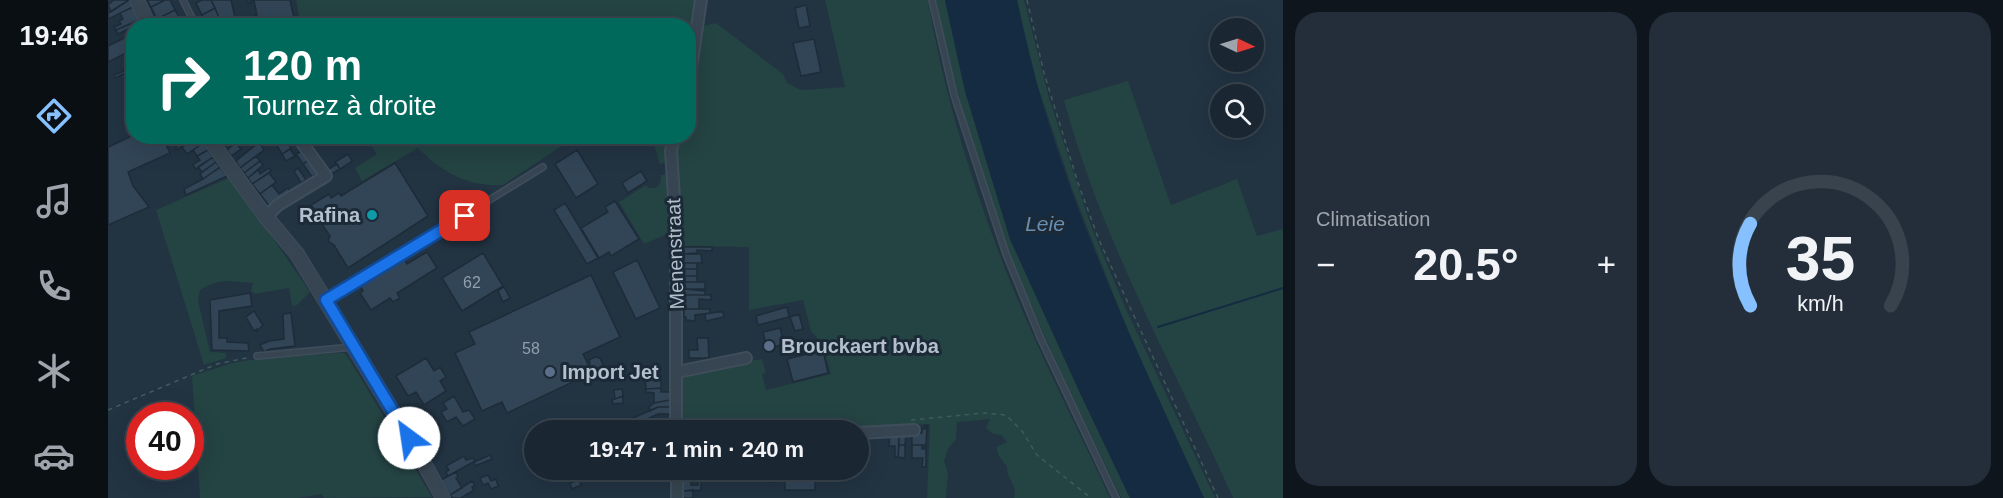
<!DOCTYPE html>
<html lang="fr">
<head>
<meta charset="utf-8">
<style>
  :root { --surface:#1a2632; --page:#232e3a; --text:#f1f3f6; --muted:#9fa5ac; --line:#38434d; --accent:#86c0ff }
  body { margin:0; font-family:Helvetica,sans-serif; background:var(--page); color:var(--text); height:100vh; display:flex; flex-direction:column; font-size:22px; white-space:nowrap }
  * { box-sizing:border-box; margin:0 }
  p { font-size:20px; color:var(--muted) }
  .icon { flex:none; width:33px; height:33px; fill:none; stroke:currentColor; stroke-width:2; stroke-linecap:round; stroke-linejoin:round }
  .map { position:relative; flex:1; overflow:hidden }
  .panel { display:flex; flex-direction:column; gap:12px; padding:12px; background:#0e151c; width:720px }
  .panel>* { flex:none }
  .hud { position:absolute; left:18px; top:18px; width:570px; height:126px; border-radius:24px; box-shadow:0 6px 24px #0002,0 0 0 2px var(--line); background:#00695c; color:#fff; overflow:hidden }
  .needle { width:39px; rotate:94deg }
  .buttons { position:absolute; left:1102px; top:18px; display:grid; gap:12px }
  .buttons a { display:grid; place-items:center; width:54px; height:54px; border-radius:50%; background:var(--surface); box-shadow:0 6px 24px #0002,0 0 0 2px var(--line); font-size:30px }
  .speed { position:absolute; left:18px; top:402px; display:flex; gap:12px; font-size:30px; font-weight:700; text-align:center }
  .speed>* { display:grid; place-content:center; width:78px; height:78px; border-radius:50%; background:var(--surface); box-shadow:0 6px 24px #0002,0 0 0 2px var(--line); line-height:1 }
  .speed .limit { border:9px solid #d22; background:#fff; color:#111 }
  .pin { position:absolute; display:grid; place-items:center; width:51px; height:51px; color:#fff; margin:-26px; border-radius:12px; box-shadow:0 3px 9px #0006 }
  .me { position:absolute; width:66px; margin:-33px; rotate:329deg; stroke-linejoin:round; filter:drop-shadow(0 0 4px #0008) }
  .turn { display:flex; align-items:center; gap:21px; height:126px; padding:0 18px; font-size:27px }
  .turn .icon { width:78px; height:78px; stroke-width:2.5 }
  .turn b { display:block; font-size:42px; line-height:51px }
  .big { font-size:45px; font-weight:600; line-height:1.1 }
  .panel .widget { flex:1; display:flex; flex-direction:column; justify-content:center; gap:9px; min-width:0; padding:0 21px; border-radius:24px; background:var(--page) }
  .panel .dial { align-items:center; gap:0 }
  .dial svg { height:156px; overflow:visible; fill:none; stroke:var(--line); stroke-width:7; stroke-linecap:round; text-anchor:middle }
  .dial text { fill:var(--text); stroke:none }
  .heat { display:flex; justify-content:space-between; align-items:center; font-size:33px; direction:ltr }
  .panel .tiles { flex:1; display:grid; gap:12px; grid-template-columns:repeat(2,1fr) }
  .trip { position:absolute; left:416px; top:420px; width:345px; height:60px; border-radius:30px; background:var(--surface); box-shadow:0 6px 24px #0002,0 0 0 2px var(--line); font-weight:600; line-height:60px; text-align:center }
  main { display:flex; flex:1; min-height:0 }
  .menu { display:flex; flex-direction:column; width:108px; justify-content:space-around; align-items:center; background:#0a0f14; color:var(--muted) }
  .menu .icon { width:42px; height:42px }
  .menu .selected { color:var(--accent) }
  .menu b { font-size:27px; color:var(--text) }
  .map>svg:first-child { display:block }
  .green { fill:#244343 }
  .water { fill:#142b42 }
  .lines { fill:none; stroke-linecap:round; stroke-linejoin:round }
  .stream { stroke:#142b42; stroke-width:2 }
  .building { fill:#314557; stroke:#1e2c39; stroke-width:1.5 }
  .service-casing { stroke:#404e5b; stroke-width:8 }
  .minor-casing { stroke:#404e5b; stroke-width:14 }
  .tertiary-casing { stroke:#404e5b; stroke-width:16 }
  .path { stroke:#3e5b5a; stroke-width:1.5; stroke-dasharray:4.5 4.5; stroke-linecap:butt }
  .service { stroke:#374552; stroke-width:5 }
  .minor { stroke:#374552; stroke-width:10 }
  .tertiary { stroke:#374552; stroke-width:14 }
  .route-casing { stroke:#114b97; stroke-width:15 }
  .route { stroke:#1a73e8; stroke-width:10 }
  .culture-dot { fill:#0f9aa8; stroke:#1c2a37; stroke-width:2 }
  .service-dot { fill:#5c6f8a; stroke:#1c2a37; stroke-width:2 }
  .labels { text-anchor:middle; stroke-width:6; stroke-linejoin:round; paint-order:stroke }
  .number-label { font-size:16px; fill:#919fae }
  .poi-label { font-size:20px; font-weight:bold; fill:#b3bfcc; stroke:#1c2a37; text-anchor:start }
  .street-label { font-size:20px; fill:#b3bfcc; stroke:#1c2a37 }
  .water-label { font-size:21px; font-style:italic; fill:#698eaf; stroke:#1c2a37 }
</style>
</head>
<body>
<main>
<nav class="menu">
<b>19:46</b>
<svg class="icon selected" aria-label="directions" viewBox="0 0 24 24"><path d="M12 3l9 9-9 9-9-9zM9 14v-3h6M13 9l2 2-2 2"/></svg>
<svg class="icon" aria-label="music" viewBox="0 0 24 24"><path d="M9 18V5l10-2v13"/><circle cx="6" cy="18" r="3"/><circle cx="16" cy="16" r="3"/></svg>
<svg class="icon" aria-label="phone" viewBox="0 0 24 24"><path d="M5 4h4l2 5-3 2q2 4 5 5l2-3 5 2v4C11 20 4 13 5 4z"/></svg>
<svg class="icon" aria-label="climate" viewBox="0 0 24 24"><path d="M12 3v18M4 7l16 10M4 17L20 7"/></svg>
<svg class="icon" aria-label="car" viewBox="0 0 24 24"><path d="M5 17H2v-5l4-1 3-4h7l3 4 3 1v5h-3M9 17h6M6 11h13"/><circle cx="7" cy="17" r="2"/><circle cx="17" cy="17" r="2"/></svg>
</nav>
<div class="map">
<svg width="1175" height="498" viewBox="0 0 1175 498">
  <rect width="100%" height="100%" fill="#223342"/>
  <path class="green" d="M188,0H590L581,68L580,26H186L192,22Z
    M717,0H820C835,89 861,174 893,258C924,340 965,418 1002,498H906C910,486 898,478 899,467L891,456L888,447L899,442L893,435L885,434L878,428L882,419L849,422L848,439L840,449L836,461L840,473L838,498H819L822,424L729,430H572L573,380L582,372L654,359L658,373L654,374L658,390L723,374L714,343L703,331L695,300L641,310V247L571,246L566,154L569,137L580,136L581,101L585,83L594,26L608,23L675,74L679,83L693,90L737,87Z
    M828,0H837L857,91L902,239L973,395L1022,498H1013C973,413 930,329 897,241C869,165 844,79 828,0Z
    M909,0H916L941,98L983,226L1016,305L1107,498H1096L1023,339L965,191L929,84Z
    M1020,81L1063,205L1129,179L1149,236L1175,229V498H1125C1066,367 993,240 956,100Z
    M257,137H467L395,185C359,187 334,172 310,148L254,181L247,168L269,154Z
    M544,137H562L559,161L552,165Z
    M560,174L564,232L536,244L511,202L538,185L541,188H547L552,184L553,175Z
    M123,177L202,292L189,305L184,306L181,288L147,294L143,291L145,283C123,282 111,277 92,290L90,301L102,352L118,353V358L96,365L48,210Z
    M228,353H236L240,357L324,497L216,498L213,494L190,498H92L84,376L124,363L141,360Z"/>
  <path class="water" d="M837,0H909C943,173 1023,338 1096,498H1022L973,395L902,239L857,91Z"/>
  <g class="lines">
    <path class="stream" d="M1050,327L1175,288"/>
  </g>
  <path class="building" d="M6,0H21L3,12L0,5Z
    M21,0L25,7L0,19V13Z
    M39,0H57L43,7Z
    M57,0H62L67,10L49,19L43,7Z
    M94,0H103L107,8L94,15L88,3Z
    M103,0H123L129,26H115Z
    M138,0H182L187,22L171,26H148L146,16L149,15L146,1L139,3Z
    M698,5L702,26L691,28L687,8Z
    M25,7L31,20L8,30L6,27L13,24L11,21L15,19L12,13Z
    M107,8L112,20L99,26L94,15Z
    M67,10L73,21L65,26H52L49,19Z
    M31,20L34,26H26V30L23,31L22,28L10,34L8,30Z
    M26,33V49L0,62V46Z
    M706,39L713,72L693,76L685,43Z
    M24,61H26V69L7,78L6,75L16,71L15,69L21,66L25,67Z
    M26,135V136H54L62,153L20,172L25,186L41,207L0,225V147Z
    M54,136H61L64,144L59,147Z
    M77,136L90,137L68,150V147L74,143L72,139Z
    M115,136H129V137L117,145L112,138Z
    M90,137L95,143L79,154L74,147Z
    M177,138L183,148L174,154L168,144Z
    M151,142L156,150L132,168L128,161Z
    M95,143L100,150L89,156L85,150Z
    M128,143L133,149L123,156L119,150Z
    M182,149L187,156L178,161L174,154Z
    M100,150L105,157L88,169L85,165L92,160L89,156Z
    M196,150L202,159L195,164L188,154Z
    M469,150L490,184L468,198L447,164Z
    M240,154L244,161L232,169L227,162Z
    M148,156L152,161L136,173L132,168Z
    M105,157L108,162L94,172L90,167Z
    M202,159L211,172L204,177L195,164Z
    M152,161L155,165L140,178L136,173Z
    M108,162L112,167L95,179L92,174Z
    M287,163L320,216L240,268L226,245L220,241L222,236L207,214L209,213L203,205L221,194L223,198L231,193L233,196Z
    M229,164L232,169L222,175L219,170Z
    M112,167L119,176L78,195L76,189L95,179Z
    M161,168L163,171L144,184L140,178L150,170L152,174Z
    M190,168L198,180L193,183L186,171Z
    M533,171L539,181L520,193L514,183Z
    M161,173L168,182L152,194L144,184Z
    M164,185L171,194L180,188L183,192L162,207L152,194Z
    M507,201L531,239L503,256L501,252L491,258L473,228L500,212L497,207Z
    M457,203L490,258L479,264L446,210Z
    M575,247H604V251L589,250V253L575,254Z
    M319,252L329,268L289,293L292,298L285,302L282,298L263,310L252,293L255,291L252,285L296,258L299,264Z
    M375,253L395,286L354,311L334,278Z
    M575,254H593L594,263H575Z
    M529,260L552,308L528,319L505,272Z
    M575,263H589V269H575Z
    M575,269H589V276H575Z
    M483,275L512,337L475,354L480,364H482L481,360L487,357L492,358L495,365L494,369L487,372L483,371L484,373L399,413L394,402L374,411L347,353L367,344L361,332Z
    M575,276H589V282H576Z
    M576,282H597V289H576Z
    M396,287L402,298L395,302L390,291Z
    M576,289L597,291V295H575Z
    M142,293L144,306L111,311V338H119V342L140,343L141,351L104,350L102,300Z
    M575,295H603V300L591,299V309H576Z
    M679,307L681,317L650,325L648,316Z
    M576,309H602V313L587,315V321L578,320V317H576Z
    M146,311L155,325L149,331V329L146,331L138,317Z
    M609,312H615L616,317L598,321L597,314Z
    M183,313L187,346L162,349L156,352L152,345L161,341L176,339L175,314Z
    M691,314L695,329L687,331L682,317Z
    M672,328L676,344L659,349L655,332Z
    M589,338H600L601,358H581V350H590Z
    M715,350L720,373L685,382L679,359Z
    M318,358L326,371L332,367L338,377L332,381L338,391L316,405L308,392L300,396L288,376Z
    M537,376H553V388L538,389Z
    M553,388V392H562V400L546,403V393L538,392V389Z
    M514,389L515,396L507,399L506,390Z
    M346,396L355,412L361,410L367,419L355,426L348,417L339,422L333,412L339,409L335,403Z
    M515,396V403L505,404L504,400Z
    M562,400V407H550L542,411L541,407L546,403Z
    M550,407H562V414H550L541,418L543,422L530,427L532,429L529,430H522L526,429L525,426L528,425L525,418Z
    M550,419H562V430H550Z
    M817,425L819,426L818,445H804V433H814V429H817Z
    M782,434H791L790,457H787V446H781Z
    M791,434H798L797,445H791Z
    M750,437H755V468H751L750,461V454H753L752,448H750Z
    M791,445H797V458L790,457Z
    M804,445H814V449H817L818,445V467H814L815,458H804Z
    M382,455L384,459L367,466L366,462Z
    M356,456L358,460L365,458L367,461L340,476L338,472L341,470L338,466Z
    M545,470H563V473L545,474Z
    M574,470H584V476L574,477Z
    M661,470H666L667,482H660Z
    M690,470H702V480L707,479V490H677V481L691,480Z
    M348,472L350,476L348,478L354,488L342,495L333,480Z
    M380,475L383,481L388,479L390,486L383,489L380,483L375,485L372,478Z
    M583,476V485H590V481H593V490L575,491L574,477Z
    M471,480L473,485L464,489L462,483Z
    M364,481L367,485L364,487L366,490L353,498H345L342,495Z
    M585,490V498H575V491Z"/>
  <g class="lines">
    <g class="service-casing">
      <path id="service" d="M75,0L88,26
        M824,0L846,95L898,254L932,337L1008,498
        M219,300L435,167
        M149,356L245,347"/>
    </g>
    <g class="minor-casing">
      <path id="minor" d="M580,88L593,0
        M566,136L563,151L568,228V430
        M158,217L170,205L218,176L189,136
        M569,372L638,358
        M750,433L806,430
        M569,470V498"/>
    </g>
    <g class="tertiary-casing">
      <path id="tertiary" d="M29,0L41,26
        M99,136L158,217L189,254L312,456L335,498"/>
    </g>
    <path class="path" d="M919,0L936,73L970,183L991,240L1110,498
      M0,410L109,364L143,357
      M803,420L876,413L898,415L914,431L929,455L983,498"/>
    <use href="#service" class="service"/>
    <use href="#minor" class="minor"/>
    <use href="#tertiary" class="tertiary"/>
  </g>
  <g class="lines">
    <g class="route-casing">
      <path id="route" d="M301,438L218,300L357,216"/>
    </g>
    <use href="#route" class="route"/>
  </g>
  <circle class="culture-dot" cx="264" cy="215" r="6"/>
  <g class="service-dot">
    <circle cx="661" cy="346" r="6"/>
    <circle cx="442" cy="372" r="6"/>
  </g>
  <g class="labels">
    <g class="number-label">
      <text x="364" y="288">62</text>
      <text x="423" y="354">58</text>
    </g>
    <g class="poi-label">
      <text x="252" y="222" text-anchor="end">Rafina</text>
      <text x="673" y="353">Brouckaert bvba</text>
      <text x="454" y="379">Import Jet</text>
    </g>
    <g class="street-label">
      <text transform="translate(567 254) rotate(-92)" y="7">Menenstraat</text>
    </g>
    <g class="water-label">
      <text x="937" y="231">Leie</text>
    </g>
  </g>
</svg>
<div class="buttons">
<a><svg class="needle" viewBox="-14 -14 28 28"><path d="M0-13l5 13h-10z" fill="#e53935"/><path d="M0 13l5-13h-10z" fill="#9fa5ac"/></svg></a>
<a><svg class="icon" aria-label="search" viewBox="0 0 24 24"><circle cx="10" cy="10" r="6"/><path d="M15 15l6 6"/></svg></a>
</div>
<div class="speed"><div class="limit">40</div></div>
<div class="pin" style="left:357px;top:216px;background:#d93025"><svg class="icon" aria-label="arrive" viewBox="0 0 24 24"><path d="M6 21V4h12l-3 4 3 4H6"/></svg></div>
<svg class="me" style="left:301px;top:438px" viewBox="-20 -20 40 40"><circle r="19" fill="#fff"/><path d="M0-13L10 11 0 6-10 11z" fill="#1a73e8"/></svg>
<div class="trip">19:47 · 1 min · 240 m</div>
<div class="hud">
<div class="turn"><svg class="icon" aria-label="right" viewBox="0 0 24 24"><path d="M7 20v-9h11M14 6l5 5-5 5"/></svg><div><b>120 m</b>Tournez à droite</div></div>
</div>
</div>
<section class="panel">
<div class="tiles">
<div class="widget"><p>Climatisation</p>
<div class="heat"><a>−</a><b class="big">20.5°</b><a>+</a></div>
</div>
<div class="widget dial"><svg viewBox="0 0 100 80">
<path d="M14 69A42 42 0 1 1 86 69"/>
<path d="M14 69A42 42 0 0 1 14 27" stroke="#86c0ff"/>
<text x="50" y="56" font-size="32" font-weight="700">35</text>
<text x="50" y="72" font-size="11">km/h</text>
</svg></div>
</div>
</section>
</main>
</body>
</html>
